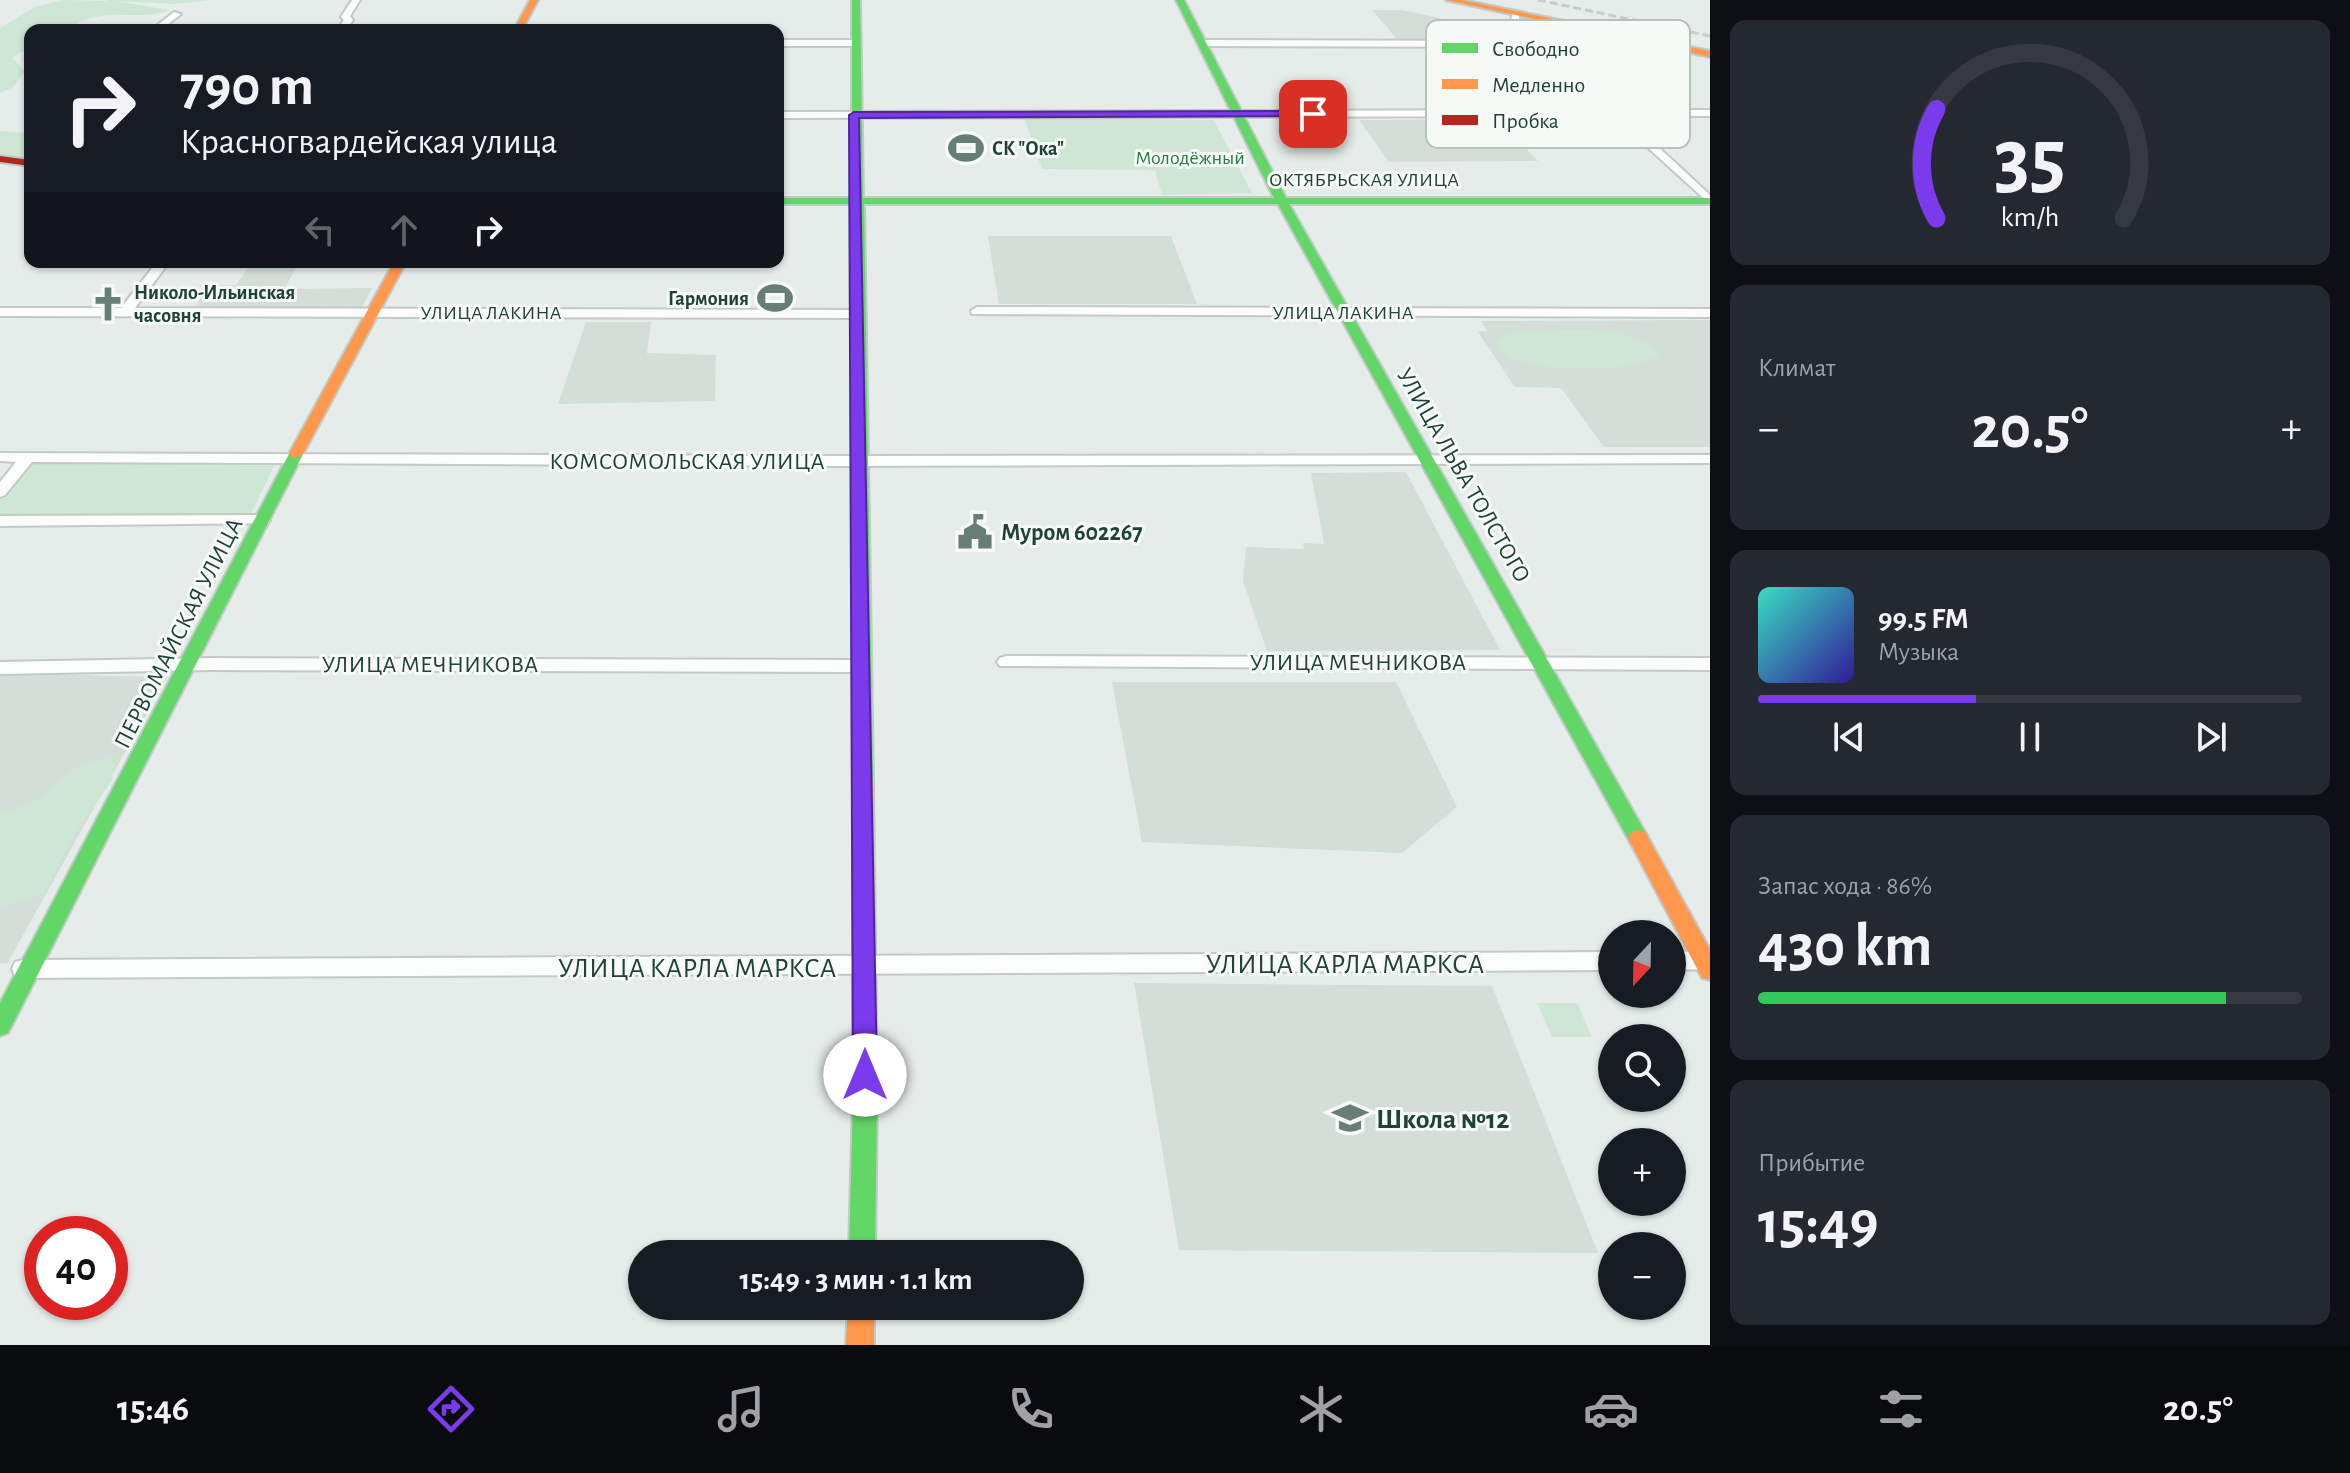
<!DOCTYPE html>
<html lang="ru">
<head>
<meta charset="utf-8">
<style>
  :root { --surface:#171b24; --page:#242831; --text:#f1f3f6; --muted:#9ea1a6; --line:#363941; --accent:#7c3aed }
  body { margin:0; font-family:"Alegreya Sans",sans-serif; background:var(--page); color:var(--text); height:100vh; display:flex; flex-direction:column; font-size:30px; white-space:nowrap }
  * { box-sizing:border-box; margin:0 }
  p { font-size:26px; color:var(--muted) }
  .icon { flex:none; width:44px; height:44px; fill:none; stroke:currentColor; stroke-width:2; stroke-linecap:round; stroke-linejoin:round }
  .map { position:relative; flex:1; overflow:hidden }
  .panel { display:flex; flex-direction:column; gap:20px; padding:20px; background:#0d0f14; width:640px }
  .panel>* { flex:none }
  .guide { position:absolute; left:24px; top:24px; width:760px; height:244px; border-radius:16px; box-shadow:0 2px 6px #0004; background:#171b24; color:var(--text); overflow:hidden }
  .needle { width:52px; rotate:202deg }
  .controls { position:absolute; left:1598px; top:920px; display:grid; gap:16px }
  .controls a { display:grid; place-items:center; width:88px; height:88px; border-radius:50%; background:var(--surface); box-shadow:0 2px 6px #0004; font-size:40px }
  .speed { position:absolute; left:24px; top:1216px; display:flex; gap:16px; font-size:40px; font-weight:700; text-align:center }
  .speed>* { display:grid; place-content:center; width:104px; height:104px; border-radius:50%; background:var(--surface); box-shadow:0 2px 6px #0004; line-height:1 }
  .speed .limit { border:12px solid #d22; background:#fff; color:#111 }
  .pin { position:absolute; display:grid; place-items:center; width:68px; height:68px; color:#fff; margin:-34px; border-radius:16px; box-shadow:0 4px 12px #0006 }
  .me { position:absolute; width:88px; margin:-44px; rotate:0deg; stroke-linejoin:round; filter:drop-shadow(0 0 6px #0008) }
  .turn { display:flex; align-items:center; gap:28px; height:168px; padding:0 24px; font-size:36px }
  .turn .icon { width:104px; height:104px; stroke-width:2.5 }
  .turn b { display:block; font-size:56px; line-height:68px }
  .lanes { display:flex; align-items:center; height:76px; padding:0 24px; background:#0003; justify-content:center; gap:40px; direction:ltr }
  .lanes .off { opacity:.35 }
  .big { font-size:60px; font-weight:600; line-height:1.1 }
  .panel .card { flex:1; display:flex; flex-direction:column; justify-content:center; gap:12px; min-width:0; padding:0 28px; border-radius:16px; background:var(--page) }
  .panel .dial { align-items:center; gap:0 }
  .dial svg { height:208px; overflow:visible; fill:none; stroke:var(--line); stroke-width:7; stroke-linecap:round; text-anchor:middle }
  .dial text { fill:var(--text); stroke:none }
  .song { display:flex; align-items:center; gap:24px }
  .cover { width:96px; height:96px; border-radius:12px; background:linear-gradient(135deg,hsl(170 70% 55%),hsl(250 70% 35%)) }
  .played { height:8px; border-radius:4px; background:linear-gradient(90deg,var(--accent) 40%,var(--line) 40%) }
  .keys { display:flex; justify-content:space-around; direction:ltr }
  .heat { display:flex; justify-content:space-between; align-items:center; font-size:44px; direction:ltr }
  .charge { height:12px; border-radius:6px; background:linear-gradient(90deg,#34c759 86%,var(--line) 0) }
  .trip { position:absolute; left:628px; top:1240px; width:456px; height:80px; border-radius:40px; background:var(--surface); box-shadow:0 2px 6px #0004; font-weight:600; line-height:80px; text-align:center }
  .menu { display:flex; height:128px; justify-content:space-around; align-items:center; background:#090b0e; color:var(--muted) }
  .menu .icon { width:56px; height:56px }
  .menu .current { color:var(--accent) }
  .menu b { font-size:36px; color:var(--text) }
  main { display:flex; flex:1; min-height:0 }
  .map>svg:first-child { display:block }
  .built { fill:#d4ded9 }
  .green { fill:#cee6d4 }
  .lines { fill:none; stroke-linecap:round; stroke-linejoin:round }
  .street-casing { stroke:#c3c9c6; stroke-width:4 }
  .fast-casing { stroke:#c1cac6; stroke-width:4 }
  .slow-casing { stroke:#c1cac6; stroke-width:4 }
  .jam-casing { stroke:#c1cac6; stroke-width:4 }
  .street { fill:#fbfcfc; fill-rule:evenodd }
  .fast { fill:#63d668; fill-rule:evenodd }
  .slow { fill:#ff974d; fill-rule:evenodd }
  .jam { fill:#b3261e; fill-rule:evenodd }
  .rail { stroke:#c7cdca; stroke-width:3; stroke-dasharray:8 4; stroke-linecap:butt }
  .route { fill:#7c3aed; stroke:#51269a; stroke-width:2 }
  .labels { text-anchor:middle; stroke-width:6; stroke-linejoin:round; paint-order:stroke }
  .far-poi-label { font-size:20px; font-weight:bold; fill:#214237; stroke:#f5faf7; text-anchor:start }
  .far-park-label { font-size:20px; fill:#287c44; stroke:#f5faf7 }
  .far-street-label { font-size:20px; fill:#214237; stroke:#f5faf7 }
  .street-label { font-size:24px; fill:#214237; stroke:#f5faf7 }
  .poi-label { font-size:24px; font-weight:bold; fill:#214237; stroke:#f5faf7; text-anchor:start }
  .near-street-label { font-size:28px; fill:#214237; stroke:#f5faf7 }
  .near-poi-label { font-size:28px; font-weight:bold; fill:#214237; stroke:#f5faf7; text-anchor:start }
  .key { fill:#f5faf7; stroke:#b5c3bd; stroke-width:2 }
  .key-label { font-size:22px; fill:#214237 }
</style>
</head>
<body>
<main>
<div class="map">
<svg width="1710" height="1345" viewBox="0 0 1710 1345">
  <rect width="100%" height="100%" fill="#e6ece9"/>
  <path class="built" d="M1372,10H1402L1453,21L1470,40H1398Z
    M1499,120L1538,161L1389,162L1359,120Z
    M988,236H1171L1197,304H999Z
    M251,263H299L284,289L372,288L362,308L193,310L209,286L236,285Z
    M1710,320V447H1604L1561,388L1515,387L1478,332L1487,331L1481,321Z
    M586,322H651L647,353L716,355L715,401L558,404Z
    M1406,472L1500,650L1267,651L1243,581L1246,547L1304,549L1303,543L1324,544L1311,473Z
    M0,674L167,677L7,964L0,963Z
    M1112,682H1396L1457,807L1402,853L1142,842Z
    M1134,983L1492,986L1598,1253L1179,1250Z"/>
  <path class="green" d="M63,0L106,1L107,0H210L175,4L116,1L170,10C142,22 91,5 70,30H30V52H20L12,58L25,71L12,88L0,93V28L35,7Z
    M1024,118L1214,120L1252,193L1162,195L1155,170L1042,169Z
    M0,131L30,133V158L0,155Z
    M1511,332C1554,332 1631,320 1660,354C1636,374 1536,372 1508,356C1502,352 1500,347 1497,341Z
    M29,462L274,466L250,516L0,517V498Z
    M109,756L116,759L112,780L73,837L45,892L0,909V815L40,798L78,766Z
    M1537,1003H1577L1592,1037H1552Z"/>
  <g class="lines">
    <g class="street-casing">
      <path id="street" d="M352,0H360L350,16L353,20L346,30H337L344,20L341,17Z
        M174,12L181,14L161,30H151Z
        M1513,12H1519V19L1618,110H1710V116H1625L1710,195V204L1613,116L778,118V112L1606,110L1538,47L1204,46L1199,43L1204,40L1533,41L1511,20Z
        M778,40H854L859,43L854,46H778Z
        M157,262H169L135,308L857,310L863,314L857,318L0,316V308H121Z
        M977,307L1710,309V317L972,314L971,311Z
        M0,453L839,456L1710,455V463L839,466L32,462L5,495L0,497V482L16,462L0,461Z
        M262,515L270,520L268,523L0,526V516Z
        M1006,656L1710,658V670L1000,666L997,662L1000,658Z
        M212,658L860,660L869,666L860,672L212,670L0,674V662Z
        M1710,951V969L1672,970V952Z
        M1612,952V970L23,978L15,976L12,969L15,962L23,960Z"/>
    </g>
    <g class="fast-casing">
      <path id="fast" d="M852,0H860L863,198H1274L1176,0H1184L1286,198H1710V204H1289L1645,832L1648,838L1645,844L1638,846L1631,844L1278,204H864L873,782L870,787H856L853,782L852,204H778V198H852Z
        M296,450L303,454L8,1033L0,1036V1003L289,454Z
        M865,1089L874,1092L877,1100L875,1254H849L853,1100L856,1092Z"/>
    </g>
    <g class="slow-casing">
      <path id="slow" d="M530,0H538L522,30H514Z
        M1446,0H1462L1710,51V57Z
        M394,262H406L303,454L296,458L291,457L289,454Z
        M863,775L870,777L873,782L877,1100L874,1108L865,1111L856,1108L853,1100V782L856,777Z
        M1638,830L1645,832L1710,950V980L1702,978L1628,838L1631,832Z
        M848,1306H874V1345H846Z"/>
    </g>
    <g class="jam-casing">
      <path id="jam" d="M0,156L30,160V166L0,162Z"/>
    </g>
    <use href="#street" class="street"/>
    <use href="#fast" class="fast"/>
    <use href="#slow" class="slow"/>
    <use href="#jam" class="jam"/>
    <path class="rail" d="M1538,0L1710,36"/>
  </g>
  <path class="route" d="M1313,111L1317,116L859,118L877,1075L874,1083L865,1086L857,1083L853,1075L849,115L854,112Z"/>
  <defs>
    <g id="stadium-bare" transform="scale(2.76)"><path d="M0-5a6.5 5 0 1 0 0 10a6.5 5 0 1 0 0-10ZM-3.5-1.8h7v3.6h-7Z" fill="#667e75" stroke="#f5faf7" stroke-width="2.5" paint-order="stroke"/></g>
    <g id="church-bare" transform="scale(2.76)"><path d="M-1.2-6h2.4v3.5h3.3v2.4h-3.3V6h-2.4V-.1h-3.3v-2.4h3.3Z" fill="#667e75" stroke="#f5faf7" stroke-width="2.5" paint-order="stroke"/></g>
    <g id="civic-bare" transform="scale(2.76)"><path d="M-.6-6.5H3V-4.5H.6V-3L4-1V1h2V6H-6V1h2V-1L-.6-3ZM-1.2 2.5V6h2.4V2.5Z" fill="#667e75" stroke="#f5faf7" stroke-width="2.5" paint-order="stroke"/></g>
    <g id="school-bare" transform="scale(2.76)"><path d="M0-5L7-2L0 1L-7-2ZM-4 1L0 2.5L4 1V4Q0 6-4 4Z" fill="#667e75" stroke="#f5faf7" stroke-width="2.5" paint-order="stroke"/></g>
  </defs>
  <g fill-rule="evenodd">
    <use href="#stadium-bare" x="966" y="148"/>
    <use href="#stadium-bare" x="775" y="298"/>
    <use href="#church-bare" x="108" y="304"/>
    <use href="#civic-bare" x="975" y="532"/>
    <use href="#school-bare" x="1350" y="1118"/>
  </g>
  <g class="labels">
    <g class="far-poi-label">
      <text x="992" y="155">СК "Ока"</text>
      <text x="134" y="299">Николо-Ильинская<tspan x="134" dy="23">часовня</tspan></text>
      <text x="749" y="305" text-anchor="end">Гармония</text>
    </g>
    <g class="far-park-label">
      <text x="1190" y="164">Молодёжный</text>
    </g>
    <g class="far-street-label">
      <text x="1364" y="186">ОКТЯБРЬСКАЯ УЛИЦА</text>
      <text x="491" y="319">УЛИЦА ЛАКИНА</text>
      <text x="1343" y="319">УЛИЦА ЛАКИНА</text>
    </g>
    <g class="street-label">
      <text x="687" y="469">КОМСОМОЛЬСКАЯ УЛИЦА</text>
      <text transform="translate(1464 475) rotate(60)" y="8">УЛИЦА ЛЬВА ТОЛСТОГО</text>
      <text transform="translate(178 633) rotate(-63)" y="8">ПЕРВОМАЙСКАЯ УЛИЦА</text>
      <text x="1358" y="670">УЛИЦА МЕЧНИКОВА</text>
      <text x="430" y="672">УЛИЦА МЕЧНИКОВА</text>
    </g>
    <g class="poi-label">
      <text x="1001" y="540">Муром 602267</text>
    </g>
    <g class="near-street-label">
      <text x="1345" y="973">УЛИЦА КАРЛА МАРКСА</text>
      <text x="697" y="977">УЛИЦА КАРЛА МАРКСА</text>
    </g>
    <g class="near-poi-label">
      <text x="1376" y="1128">Школа №12</text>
    </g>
  </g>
  <rect x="1426" y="20" width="264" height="128" rx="12" class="key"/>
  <rect x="1442" y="43" width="36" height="10" fill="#63d668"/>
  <rect x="1442" y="79" width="36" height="10" fill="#ff974d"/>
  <rect x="1442" y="115" width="36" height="10" fill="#b3261e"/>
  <g class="key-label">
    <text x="1492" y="56">Свободно</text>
    <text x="1492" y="92">Медленно</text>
    <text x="1492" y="128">Пробка</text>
  </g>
</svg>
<div class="controls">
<a><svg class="needle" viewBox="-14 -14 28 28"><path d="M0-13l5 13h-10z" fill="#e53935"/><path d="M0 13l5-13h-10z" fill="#9ea1a6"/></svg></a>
<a><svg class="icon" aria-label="search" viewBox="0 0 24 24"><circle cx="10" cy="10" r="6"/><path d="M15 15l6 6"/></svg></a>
<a>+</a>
<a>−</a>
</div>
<div class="speed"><div class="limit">40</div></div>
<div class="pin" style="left:1313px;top:114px;background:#d93025"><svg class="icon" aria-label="arrive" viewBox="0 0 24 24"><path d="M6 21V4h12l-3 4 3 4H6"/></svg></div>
<svg class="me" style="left:865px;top:1075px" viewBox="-20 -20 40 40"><circle r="19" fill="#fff"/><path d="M0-13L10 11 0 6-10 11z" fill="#7c3aed"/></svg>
<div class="trip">15:49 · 3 мин · 1.1 km</div>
<div class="guide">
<div class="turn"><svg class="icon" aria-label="right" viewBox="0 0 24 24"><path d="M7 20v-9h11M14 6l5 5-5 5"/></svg><div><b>790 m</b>Красногвардейская улица</div></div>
<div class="lanes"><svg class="icon off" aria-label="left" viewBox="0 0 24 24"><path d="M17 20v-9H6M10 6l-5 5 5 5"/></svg><svg class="icon off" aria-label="ahead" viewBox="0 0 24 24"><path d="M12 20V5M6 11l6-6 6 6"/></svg><svg class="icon" aria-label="right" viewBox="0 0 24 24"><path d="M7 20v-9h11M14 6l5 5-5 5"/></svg></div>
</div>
</div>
<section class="panel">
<div class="card dial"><svg viewBox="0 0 100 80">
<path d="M14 69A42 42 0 1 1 86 69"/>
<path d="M14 69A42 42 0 0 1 14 27" stroke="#7c3aed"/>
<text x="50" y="56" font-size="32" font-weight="700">35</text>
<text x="50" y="72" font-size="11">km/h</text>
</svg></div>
<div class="card"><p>Климат</p>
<div class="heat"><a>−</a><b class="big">20.5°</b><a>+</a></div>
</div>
<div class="card">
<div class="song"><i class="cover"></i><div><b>99.5 FM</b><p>Музыка</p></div></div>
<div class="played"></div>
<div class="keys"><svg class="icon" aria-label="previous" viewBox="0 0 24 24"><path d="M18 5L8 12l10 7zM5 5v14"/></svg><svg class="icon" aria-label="pause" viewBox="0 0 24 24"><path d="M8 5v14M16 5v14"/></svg><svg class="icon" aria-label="next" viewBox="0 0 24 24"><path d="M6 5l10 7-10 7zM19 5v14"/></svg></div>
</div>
<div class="card"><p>Запас хода · 86%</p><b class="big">430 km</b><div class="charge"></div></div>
<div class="card"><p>Прибытие</p><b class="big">15:49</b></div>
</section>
</main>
<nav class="menu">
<b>15:46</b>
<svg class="icon current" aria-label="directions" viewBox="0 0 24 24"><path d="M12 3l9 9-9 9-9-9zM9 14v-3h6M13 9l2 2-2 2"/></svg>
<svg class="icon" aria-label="music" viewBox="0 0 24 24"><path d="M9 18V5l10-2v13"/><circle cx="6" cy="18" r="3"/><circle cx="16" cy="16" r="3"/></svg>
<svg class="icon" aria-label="phone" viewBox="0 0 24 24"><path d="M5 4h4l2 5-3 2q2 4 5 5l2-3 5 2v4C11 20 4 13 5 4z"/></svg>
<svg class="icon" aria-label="climate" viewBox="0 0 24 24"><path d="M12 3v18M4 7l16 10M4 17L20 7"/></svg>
<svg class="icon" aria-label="car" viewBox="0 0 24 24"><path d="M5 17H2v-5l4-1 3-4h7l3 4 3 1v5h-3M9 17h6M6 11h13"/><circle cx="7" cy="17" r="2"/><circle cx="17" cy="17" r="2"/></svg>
<svg class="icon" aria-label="filters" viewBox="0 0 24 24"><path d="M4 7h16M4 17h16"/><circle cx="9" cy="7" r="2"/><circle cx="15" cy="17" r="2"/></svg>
<b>20.5°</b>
</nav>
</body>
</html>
